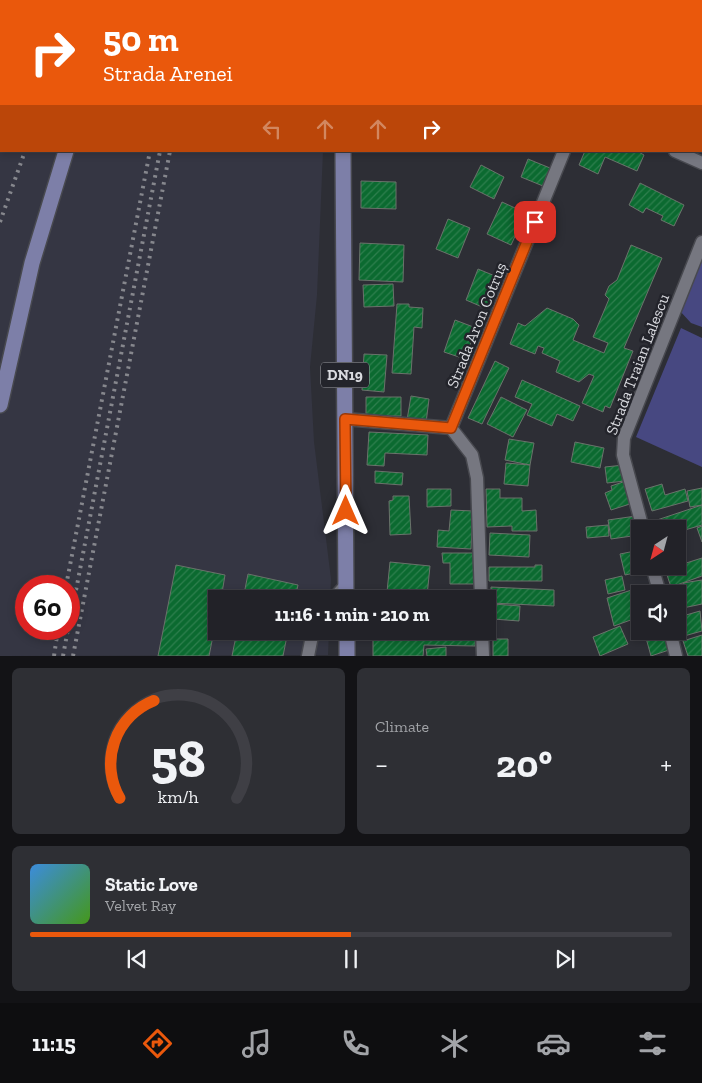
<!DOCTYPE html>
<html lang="en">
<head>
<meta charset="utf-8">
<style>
  :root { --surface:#222228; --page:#2e2f34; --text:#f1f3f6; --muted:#a2a4a8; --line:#3f3f45; --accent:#ea580c }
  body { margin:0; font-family:"Zilla Slab",serif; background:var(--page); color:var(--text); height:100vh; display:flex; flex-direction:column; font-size:19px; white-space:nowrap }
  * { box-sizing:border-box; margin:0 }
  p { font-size:16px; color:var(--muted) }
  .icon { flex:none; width:28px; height:28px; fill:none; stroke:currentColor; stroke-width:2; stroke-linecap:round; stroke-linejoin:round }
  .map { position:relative; height:656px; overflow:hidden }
  .panel { display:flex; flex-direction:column; gap:12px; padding:12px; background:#131316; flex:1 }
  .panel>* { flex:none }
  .guide { position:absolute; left:0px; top:0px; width:702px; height:152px; box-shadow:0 2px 8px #0003,0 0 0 1px var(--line); background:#ea580c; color:#fff; overflow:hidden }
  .needle { width:32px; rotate:216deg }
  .controls { position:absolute; left:631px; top:520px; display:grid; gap:10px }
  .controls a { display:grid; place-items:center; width:55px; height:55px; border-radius:0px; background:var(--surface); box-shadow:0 2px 8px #0003,0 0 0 1px var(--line); font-size:25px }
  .speed { position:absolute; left:15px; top:575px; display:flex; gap:10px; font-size:25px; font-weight:700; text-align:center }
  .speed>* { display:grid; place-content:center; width:65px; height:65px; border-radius:50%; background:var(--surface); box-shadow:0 2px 8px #0003,0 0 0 1px var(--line); line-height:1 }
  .speed .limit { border:8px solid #d22; background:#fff; color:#111 }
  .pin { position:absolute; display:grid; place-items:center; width:42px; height:42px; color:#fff; margin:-21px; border-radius:10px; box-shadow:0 2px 8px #0006 }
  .me { position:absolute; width:55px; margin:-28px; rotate:0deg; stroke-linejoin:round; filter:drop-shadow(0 0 4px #0008) }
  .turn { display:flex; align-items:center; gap:18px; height:105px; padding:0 20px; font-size:22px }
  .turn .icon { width:65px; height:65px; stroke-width:2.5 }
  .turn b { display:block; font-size:35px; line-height:42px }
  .lanes { display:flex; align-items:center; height:48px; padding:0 20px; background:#0003; justify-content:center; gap:25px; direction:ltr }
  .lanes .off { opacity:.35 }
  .big { font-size:38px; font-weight:800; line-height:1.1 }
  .panel .widget { flex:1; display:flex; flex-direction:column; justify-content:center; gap:8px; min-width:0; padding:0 18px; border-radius:8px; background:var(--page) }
  .panel .dial { align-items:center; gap:0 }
  .dial svg { height:130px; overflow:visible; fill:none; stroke:var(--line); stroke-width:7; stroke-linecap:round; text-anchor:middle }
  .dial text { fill:var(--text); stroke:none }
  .song { display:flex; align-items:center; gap:15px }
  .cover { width:60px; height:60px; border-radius:8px; background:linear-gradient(135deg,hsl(210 70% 55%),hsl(100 70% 35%)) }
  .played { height:5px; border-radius:2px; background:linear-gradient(90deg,var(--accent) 50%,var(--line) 50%) }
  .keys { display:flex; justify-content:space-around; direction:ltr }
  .heat { display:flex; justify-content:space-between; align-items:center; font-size:28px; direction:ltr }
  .panel .tiles { flex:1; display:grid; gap:12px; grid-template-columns:1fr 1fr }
  .widget:last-child { grid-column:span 2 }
  .trip { position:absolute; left:208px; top:590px; width:288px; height:50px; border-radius:0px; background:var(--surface); box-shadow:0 2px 8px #0003,0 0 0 1px var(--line); font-weight:800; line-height:50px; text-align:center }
  .tabs { display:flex; height:80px; justify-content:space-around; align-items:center; background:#0e0e10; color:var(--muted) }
  .tabs .icon { width:35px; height:35px }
  .tabs .active { color:var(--accent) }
  .tabs b { font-size:22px; color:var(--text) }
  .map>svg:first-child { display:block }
  .built { fill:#353643; fill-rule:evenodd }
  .pitch { fill:#474881 }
  .building { fill:url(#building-hatch); stroke:#6a726b }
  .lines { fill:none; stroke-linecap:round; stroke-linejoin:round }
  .minor-casing { stroke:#48494f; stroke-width:15 }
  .major-casing { stroke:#48494f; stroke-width:18 }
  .minor { stroke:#767780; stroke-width:12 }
  .major { stroke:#7d7fa8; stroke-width:15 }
  .rail { stroke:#86878d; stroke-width:4; stroke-dasharray:2.5 5; stroke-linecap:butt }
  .route-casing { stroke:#983908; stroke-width:12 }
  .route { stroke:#ea580c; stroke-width:9 }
  .labels { text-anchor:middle; stroke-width:5; stroke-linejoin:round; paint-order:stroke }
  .shield { fill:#23242b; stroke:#a2a3a9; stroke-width:1 }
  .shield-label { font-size:15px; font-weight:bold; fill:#d9dadf }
  .street-label { font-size:16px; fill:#d9dadf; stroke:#23242b }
</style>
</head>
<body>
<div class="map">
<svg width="702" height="656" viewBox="0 0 702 656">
  <defs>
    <pattern id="building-hatch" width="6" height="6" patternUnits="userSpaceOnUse" patternTransform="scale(1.25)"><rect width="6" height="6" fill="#0b6a30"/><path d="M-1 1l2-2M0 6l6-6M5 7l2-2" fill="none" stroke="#2e7f4e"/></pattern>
  </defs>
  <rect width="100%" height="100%" fill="#2d2e35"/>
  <path class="built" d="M0,0H327L1,1V151H323L317,295L310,367L314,442L331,579L330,599H216V631H329L328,655L0,656ZM26,586H69V629H26Z"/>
  <path class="pitch" d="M702,249V327L691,323L680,311Z
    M681,328L702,338V467L636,437Z"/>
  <path class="building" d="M614,0H689L688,1Z
    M585,151H637L644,155L637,171L605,157L598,174L579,165Z
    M528,159L550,168L543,186L521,177Z
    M481,165L504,177L494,199L470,187Z
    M361,181L396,182V209L361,208Z
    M640,183L684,205L674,226L661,220L663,216L646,208L643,213L629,205Z
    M502,202L526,213L511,245L487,234Z
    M448,219L470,228L458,258L436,249Z
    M360,243L404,245L403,282L359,280Z
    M631,245L662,258L624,348L633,351L610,408L605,406L603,412L582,403L594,376L589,374L579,382L556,372L560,361L542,353L544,348L538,346L535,354L510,344L518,323L525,326L547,308L573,319L579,325L573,340L604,353L608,343L593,337L609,299L605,295L609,286L617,280Z
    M478,269L500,278L487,309L466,300Z
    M393,284L394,306L364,307L363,285Z
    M397,304H409V307L423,308L422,328L414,327L411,374L392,373Z
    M455,320L476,328L465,359L444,352Z
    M364,354L387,355L384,392L362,390Z
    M495,361L509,368L482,424L468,418Z
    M522,380L580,406L573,421L557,414L552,426L527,415L532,404L515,397Z
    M411,396L429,399L426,423L407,420Z
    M366,397H401V416H366Z
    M501,397L527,410L513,437L487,424Z
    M369,432L428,435L427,455L385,453L384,466L367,465Z
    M509,439L534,443L530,465L505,460Z
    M575,442L604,448L600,468L571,462Z
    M506,463L530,465L528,486L504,484Z
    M624,465L625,481L607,483L605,467Z
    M375,471L403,473L402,485L375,483Z
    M626,481L633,503L611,510L605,493L612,490L611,486Z
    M662,484L665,495L685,489L688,501L652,511L645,489Z
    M702,488V505L690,507L687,491Z
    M427,489H451V506L427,507Z
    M486,489H500V498H522V511L536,510L537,531H512V526L487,527Z
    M393,496H409L411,534L390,535L389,501L393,500Z
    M702,505V525L678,532V529H656L654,521Z
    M451,510L473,511L471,549L437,547L438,530L449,531Z
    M636,516L639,535L611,539L608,520Z
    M608,525L609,536L587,538L586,527Z
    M702,526V542L697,528Z
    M490,533L530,535L529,557L489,555Z
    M640,550V566H647L648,570L625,575L620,554Z
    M442,553H474V584H450V563H443Z
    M680,556L683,564L702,558V576L671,587L664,566H678V557Z
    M390,562L430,566L427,596L387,592Z
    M176,565L225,575L221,599H216V621L209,656H158Z
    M535,565H542V581H489V567H535Z
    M248,574L298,585L295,599H243Z
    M622,576L625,590L608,594L605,580Z
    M702,580V604L678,609V594H673L685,591L683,583Z
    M650,584L654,594H640V621L639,617L614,626L607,598Z
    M491,587L554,590V606L491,603Z
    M471,593V599H431V594Z
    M493,604L520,606L519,621L493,619Z
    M700,611L702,631L684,636L679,617Z
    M620,626L628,644L600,656L593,637Z
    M237,631H288L283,656H232Z
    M373,631H390V633L458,635V631H476L475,646L424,645L423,656H373Z
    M664,633L669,650L651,656L646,638Z
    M702,635V656H688L683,641Z
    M493,639H508V656H493Z
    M446,647V656H427L426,649Z"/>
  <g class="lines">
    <g class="minor-casing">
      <path id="minor" d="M362,1V0
        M675,151L702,163
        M345,419L451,428
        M451,428L564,151
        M451,428L472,455L477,478L481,599
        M643,529L623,455L624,438L702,242
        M652,566L660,594
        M333,599L346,585
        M482,631L483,656
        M670,631L676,656
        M308,656L313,631"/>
    </g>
    <g class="major-casing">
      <path id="major" d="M110,1L111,0
        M341,1V0
        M343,151L346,599
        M0,405L32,263L66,151
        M347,631V656"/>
    </g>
    <use href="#minor" class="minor"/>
    <use href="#major" class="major"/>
    <path class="rail" d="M24,1V0
      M79,1L80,0
      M179,1V0
      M190,1V0
      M200,1V0
      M0,112L1,106
      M0,222L25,151
      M66,586L150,151
      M69,627L160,151
      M54,656L58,629
      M63,656L68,629
      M73,656L170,151"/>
  </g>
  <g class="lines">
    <g class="route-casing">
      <path id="route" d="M346,511L345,419L451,428L535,222"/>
    </g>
    <use href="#route" class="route"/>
  </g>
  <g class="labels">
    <rect class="shield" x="321" y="362.5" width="48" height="25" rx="4"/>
    <g class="shield-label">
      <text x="345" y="380">DN19</text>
    </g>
    <g class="street-label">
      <text transform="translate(476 325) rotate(-68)" y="6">Strada Aron Cotruș</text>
      <text transform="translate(637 364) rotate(-69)" y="6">Strada Traian Lalescu</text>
    </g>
  </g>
</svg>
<div class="controls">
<a><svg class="needle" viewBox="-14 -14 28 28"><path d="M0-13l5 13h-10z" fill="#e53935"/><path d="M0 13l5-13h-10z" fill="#a2a4a8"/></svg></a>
<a><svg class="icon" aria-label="sound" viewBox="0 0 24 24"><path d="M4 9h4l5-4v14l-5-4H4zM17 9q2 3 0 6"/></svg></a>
</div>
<div class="speed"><div class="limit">60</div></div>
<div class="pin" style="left:535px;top:222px;background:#d93025"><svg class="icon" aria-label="arrive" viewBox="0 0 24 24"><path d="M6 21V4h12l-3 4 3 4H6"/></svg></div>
<svg class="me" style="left:346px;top:511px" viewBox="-20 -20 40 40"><path d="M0-17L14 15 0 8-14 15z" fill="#ea580c" stroke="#fff" stroke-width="4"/></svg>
<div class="trip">11:16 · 1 min · 210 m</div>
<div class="guide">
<div class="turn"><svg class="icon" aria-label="right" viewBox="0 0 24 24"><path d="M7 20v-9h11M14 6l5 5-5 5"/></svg><div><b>50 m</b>Strada Arenei</div></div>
<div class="lanes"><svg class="icon off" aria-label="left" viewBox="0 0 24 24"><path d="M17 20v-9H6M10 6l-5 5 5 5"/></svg><svg class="icon off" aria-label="ahead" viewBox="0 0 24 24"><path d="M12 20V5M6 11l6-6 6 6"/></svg><svg class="icon off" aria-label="ahead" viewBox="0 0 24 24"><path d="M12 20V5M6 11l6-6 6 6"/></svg><svg class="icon" aria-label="right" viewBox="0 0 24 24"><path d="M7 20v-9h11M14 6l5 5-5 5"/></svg></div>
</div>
</div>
<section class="panel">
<div class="tiles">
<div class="widget dial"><svg viewBox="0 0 100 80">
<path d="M14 69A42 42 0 1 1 86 69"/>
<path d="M14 69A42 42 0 0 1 35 9" stroke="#ea580c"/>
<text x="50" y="56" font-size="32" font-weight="700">58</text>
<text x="50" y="72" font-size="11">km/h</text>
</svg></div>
<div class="widget"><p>Climate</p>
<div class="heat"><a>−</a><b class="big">20°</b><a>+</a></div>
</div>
<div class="widget">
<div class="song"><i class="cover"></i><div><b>Static Love</b><p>Velvet Ray</p></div></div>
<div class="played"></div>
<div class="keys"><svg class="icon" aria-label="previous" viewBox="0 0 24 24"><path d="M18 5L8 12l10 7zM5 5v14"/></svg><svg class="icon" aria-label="pause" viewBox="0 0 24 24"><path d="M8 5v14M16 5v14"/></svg><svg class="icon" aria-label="next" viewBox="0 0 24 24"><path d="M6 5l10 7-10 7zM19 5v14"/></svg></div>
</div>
</div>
</section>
<nav class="tabs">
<b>11:15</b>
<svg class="icon active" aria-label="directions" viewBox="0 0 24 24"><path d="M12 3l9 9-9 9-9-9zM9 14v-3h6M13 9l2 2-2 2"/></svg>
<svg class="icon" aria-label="music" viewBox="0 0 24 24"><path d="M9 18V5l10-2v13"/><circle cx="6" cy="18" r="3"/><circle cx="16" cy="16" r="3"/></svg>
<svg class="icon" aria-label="phone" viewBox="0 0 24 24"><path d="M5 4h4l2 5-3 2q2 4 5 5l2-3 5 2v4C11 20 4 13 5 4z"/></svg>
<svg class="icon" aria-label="climate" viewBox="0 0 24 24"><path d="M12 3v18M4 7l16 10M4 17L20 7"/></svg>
<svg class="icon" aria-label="car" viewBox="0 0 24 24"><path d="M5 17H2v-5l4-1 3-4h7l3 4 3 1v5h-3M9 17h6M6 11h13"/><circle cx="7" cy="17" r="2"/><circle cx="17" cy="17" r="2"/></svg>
<svg class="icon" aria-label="filters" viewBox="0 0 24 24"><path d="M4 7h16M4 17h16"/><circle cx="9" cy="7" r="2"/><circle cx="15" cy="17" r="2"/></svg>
</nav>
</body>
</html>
